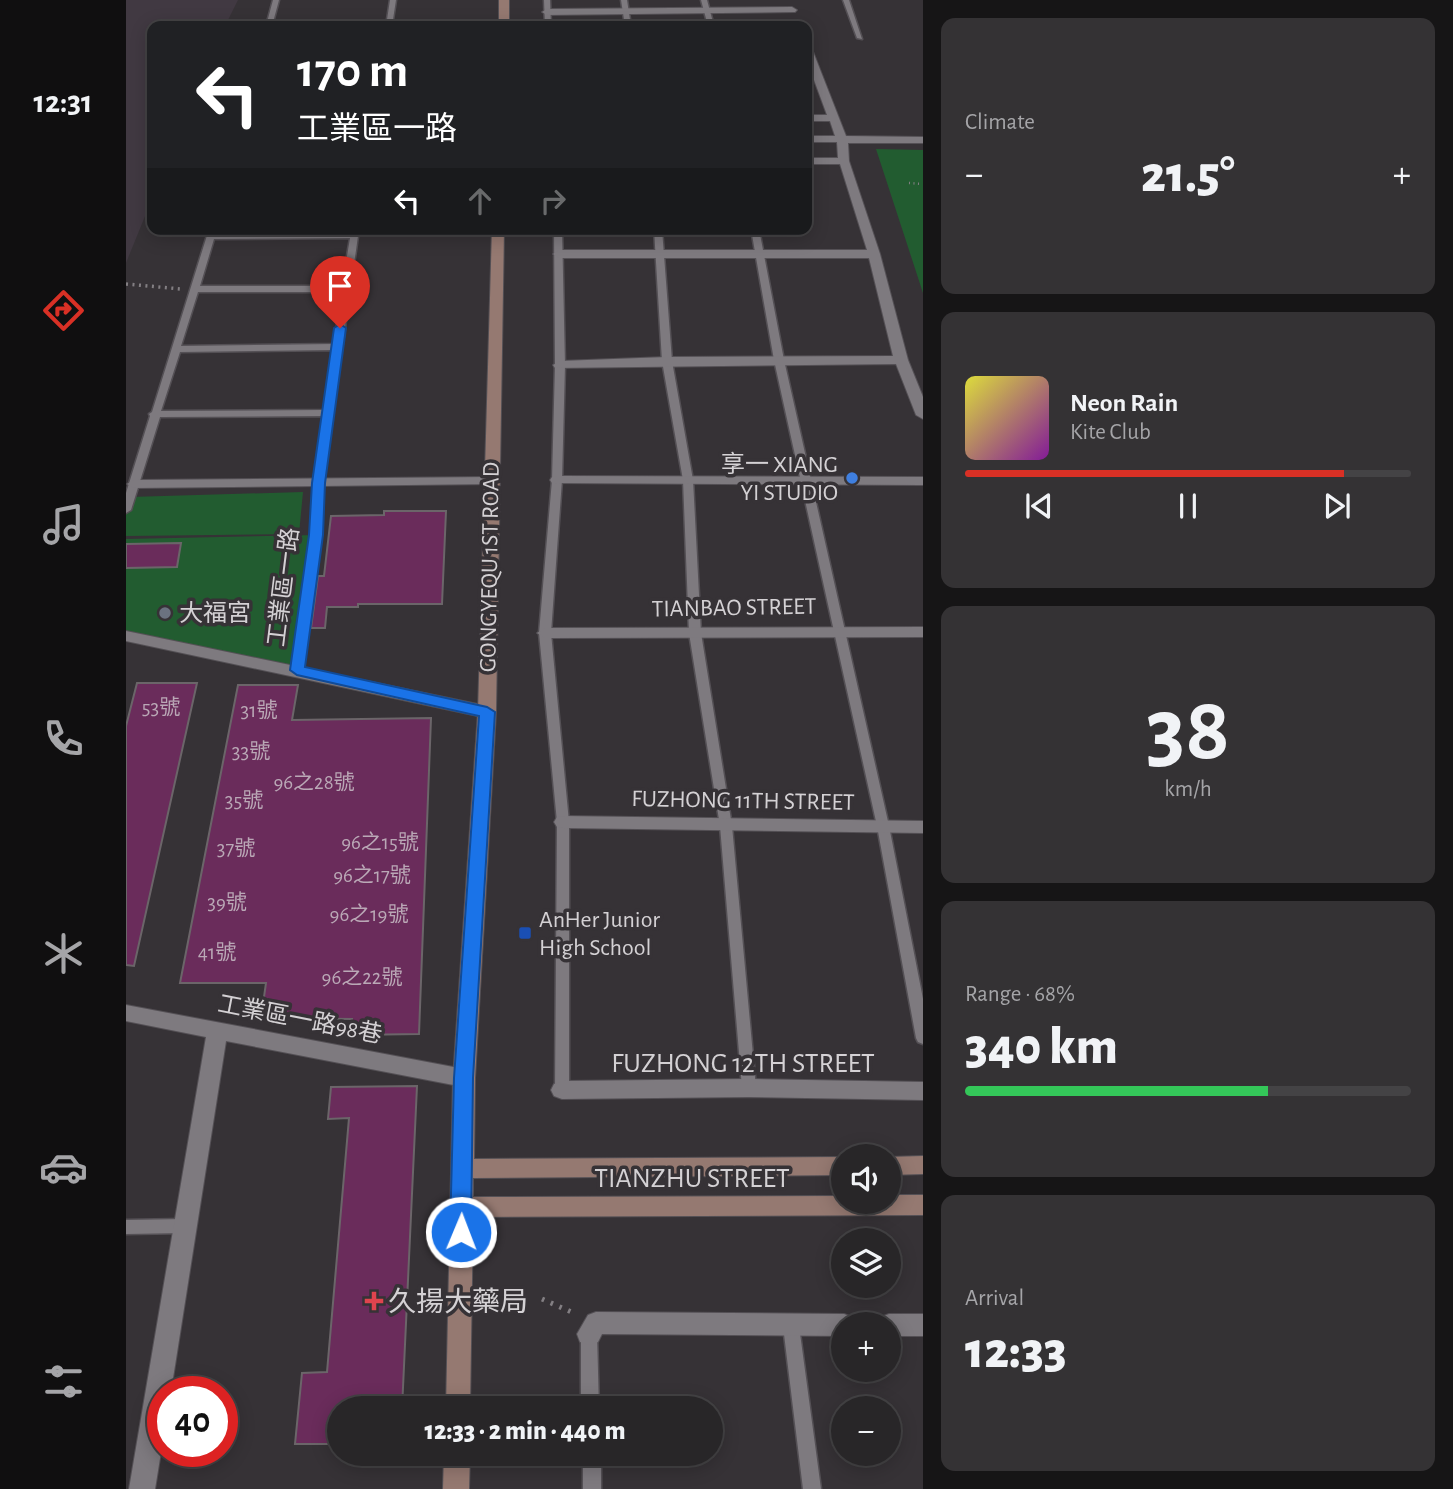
<!DOCTYPE html>
<html lang="en">
<head>
<meta charset="utf-8">
<style>
  :root { --surface:#282628; --page:#343234; --text:#f1f3f6; --muted:#a5a5a8; --line:#444345; --accent:#d93025 }
  body { margin:0; font-family:"Alegreya Sans","Noto Sans TC",sans-serif; background:var(--page); color:var(--text); height:100vh; display:flex; flex-direction:column; font-size:26px; white-space:nowrap }
  * { box-sizing:border-box; margin:0 }
  p { font-size:23px; color:var(--muted) }
  .icon { flex:none; width:38px; height:38px; fill:none; stroke:currentColor; stroke-width:2; stroke-linecap:round; stroke-linejoin:round }
  .map { position:relative; flex:1; overflow:hidden }
  .side { display:flex; flex-direction:column; gap:18px; padding:18px; background:#161516; width:530px }
  .side>* { flex:none }
  .banner { position:absolute; left:21px; top:21px; width:665px; height:214px; border-radius:14px; box-shadow:0 4px 18px #0003,0 0 0 2px var(--line); background:#202124; color:#fff; overflow:hidden }
  .controls { position:absolute; left:705px; top:1144px; display:grid; gap:14px }
  .controls a { display:grid; place-items:center; width:70px; height:70px; border-radius:50%; background:var(--surface); box-shadow:0 4px 18px #0003,0 0 0 2px var(--line); font-size:35px }
  .speed { position:absolute; left:21px; top:1376px; display:flex; gap:14px; font-size:35px; font-weight:700; text-align:center }
  .speed>* { display:grid; place-content:center; width:91px; height:91px; border-radius:50%; background:var(--surface); box-shadow:0 4px 18px #0003,0 0 0 2px var(--line); line-height:1 }
  .speed .limit { border:10px solid #d22; background:#fff; color:#111 }
  .pin { position:absolute; display:grid; place-items:center; width:60px; height:60px; color:#fff; margin:-72px -30px; border-radius:50% 50% 50% 0; rotate:-45deg; box-shadow:0 0 7px #0007 }
  .pin .icon { rotate:45deg }
  .me { position:absolute; width:77px; margin:-38px; rotate:1deg; stroke-linejoin:round; filter:drop-shadow(0 0 5px #0008) }
  .turn { display:flex; align-items:center; gap:24px; height:147px; padding:0 35px; font-size:32px }
  .turn .icon { width:91px; height:91px; stroke-width:2.5 }
  .turn b { display:block; font-size:49px; line-height:60px }
  .lanes { display:flex; align-items:center; height:66px; padding:0 35px; background:#0003; justify-content:center; gap:35px; direction:ltr }
  .lanes .off { opacity:.35 }
  .big { font-size:52px; font-weight:800; line-height:1.1 }
  .side .tile { flex:1; display:flex; flex-direction:column; justify-content:center; gap:10px; min-width:0; padding:0 24px; border-radius:14px; background:var(--page) }
  .side .dial { align-items:center; gap:0 }
  .dial b { font-size:91px; line-height:1 }
  .song { display:flex; align-items:center; gap:21px }
  .cover { width:84px; height:84px; border-radius:10px; background:linear-gradient(135deg,hsl(60 70% 55%),hsl(290 70% 35%)) }
  .played { height:7px; border-radius:4px; background:linear-gradient(90deg,var(--accent) 85%,var(--line) 85%) }
  .keys { display:flex; justify-content:space-around; direction:ltr }
  .heat { display:flex; justify-content:space-between; align-items:center; font-size:38px; direction:ltr }
  .charge { height:10px; border-radius:5px; background:linear-gradient(90deg,#34c759 68%,var(--line) 0) }
  .trip { position:absolute; left:201px; top:1396px; width:396px; height:70px; border-radius:35px; background:var(--surface); box-shadow:0 4px 18px #0003,0 0 0 2px var(--line); font-weight:800; line-height:70px; text-align:center }
  main { display:flex; flex:1; min-height:0 }
  .tab-bar { display:flex; flex-direction:column; width:126px; justify-content:space-around; align-items:center; background:#100f10; color:var(--muted) }
  .tab-bar .icon { width:49px; height:49px }
  .tab-bar .current { color:var(--accent) }
  .tab-bar b { font-size:32px; color:var(--text) }
  .map>svg:first-child { display:block }
  .built { fill:#413942 }
  .green { fill:#225c30 }
  .building { fill:#6a2c5b; stroke:#6b6569; stroke-width:2 }
  .lines { fill:none; stroke-linecap:round; stroke-linejoin:round }
  .lane-casing { stroke:#545055; stroke-width:3 }
  .street-casing { stroke:#545055; stroke-width:2 }
  .secondary-casing { stroke:#545055; stroke-width:2 }
  .path-far2 { stroke:#837f83; stroke-width:2.5; stroke-dasharray:1 3.5; stroke-linecap:butt }
  .path-far1 { stroke:#837f83; stroke-width:3.5; stroke-dasharray:2 4.5; stroke-linecap:butt }
  .path { stroke:#837f83; stroke-width:5; stroke-dasharray:2.5 7; stroke-linecap:butt }
  .lane { fill:#7e7a7f; fill-rule:evenodd }
  .street { fill:#7e7a7f; fill-rule:evenodd }
  .secondary { fill:#957971; fill-rule:evenodd }
  .route { fill:#1a73e8; stroke:#114b97; stroke-width:2 }
  .shop-dot { fill:#3f7fe0; stroke:#363236; stroke-width:2.5 }
  .worship-dot { fill:#6b7280; stroke:#363236; stroke-width:2.5 }
  .transit-dot { fill:#1a4fb4; stroke:#363236; stroke-width:2.5 }
  .health-dot { fill:#e0444e; stroke:#363236; stroke-width:2.5 }
  .labels { text-anchor:middle; stroke-width:7; stroke-linejoin:round; paint-order:stroke }
  .number-label { font-size:21px; fill:#baa8b6 }
  .poi-label { font-size:24px; fill:#d4d1d4; stroke:#363236; text-anchor:start }
  .street-label { font-size:24px; fill:#d4d1d4; stroke:#363236 }
  .near-street-label { font-size:28px; fill:#d4d1d4; stroke:#363236 }
  .near-poi-label { font-size:28px; fill:#d4d1d4; stroke:#363236; text-anchor:start }
</style>
</head>
<body>
<main>
<nav class="tab-bar">
<b>12:31</b>
<svg class="icon current" aria-label="directions" viewBox="0 0 24 24"><path d="M12 3l9 9-9 9-9-9zM9 14v-3h6M13 9l2 2-2 2"/></svg>
<svg class="icon" aria-label="music" viewBox="0 0 24 24"><path d="M9 18V5l10-2v13"/><circle cx="6" cy="18" r="3"/><circle cx="16" cy="16" r="3"/></svg>
<svg class="icon" aria-label="phone" viewBox="0 0 24 24"><path d="M5 4h4l2 5-3 2q2 4 5 5l2-3 5 2v4C11 20 4 13 5 4z"/></svg>
<svg class="icon" aria-label="climate" viewBox="0 0 24 24"><path d="M12 3v18M4 7l16 10M4 17L20 7"/></svg>
<svg class="icon" aria-label="car" viewBox="0 0 24 24"><path d="M5 17H2v-5l4-1 3-4h7l3 4 3 1v5h-3M9 17h6M6 11h13"/><circle cx="7" cy="17" r="2"/><circle cx="17" cy="17" r="2"/></svg>
<svg class="icon" aria-label="filters" viewBox="0 0 24 24"><path d="M4 7h16M4 17h16"/><circle cx="9" cy="7" r="2"/><circle cx="15" cy="17" r="2"/></svg>
</nav>
<div class="map">
<svg width="797" height="1489" viewBox="0 0 797 1489">
  <rect width="100%" height="100%" fill="#363236"/>
  <path class="built" d="M0,0H112L99,26H26V199L0,263Z"/>
  <path class="green" d="M750,149L797,150V293Z
    M177,492L173,534L0,536V511L4,497Z
    M190,535L171,670L0,636V539Z"/>
  <path class="building" d="M258,511H320L316,604H232V607H201L199,628H185L192,576H198L205,516L258,515Z
    M55,543L51,567L0,568V544Z
    M11,683H71L8,966L0,965V726Z
    M112,685H172L166,720L305,718L293,1034L225,1035L226,1019L135,1018L140,983H54Z
    M291,1086L276,1409H214V1444H169L176,1373L201,1372L223,1118L202,1119L205,1087Z"/>
  <g class="lines">
    <g class="lane-casing">
      <path id="lane" d="M147,0H153L146,26H140Z
        M264,0H270L266,26H260Z
        M418,0H424L425,26H419Z
        M495,0H501L505,26H499Z
        M575,0H581L588,26H582Z
        M717,0H723L736,39L731,38Z
        M83,229H91L89,234L224,233L225,229H233L197,483L195,535L177,670L171,674L165,670L185,535L187,483L197,416L34,417L5,510L0,513V493L24,416L23,414L26,412ZM224,238L216,286H74L88,239ZM72,292H216L208,344L55,346ZM207,350L198,410L35,411L54,352Z
        M428,229H436L439,365L436,480L425,633L443,822V1090L441,1094L436,1096L431,1094L429,1090L431,822L413,633L426,480L429,365Z
        M528,229H536L546,361L567,480L575,633L606,826L630,1088L628,1092L623,1094L618,1092L616,1088L594,826L563,633L557,480L536,361Z
        M625,229H633L658,360L763,826L797,999V1044L792,1042L790,1038L751,826L648,360Z
        M59,1219L65,1221L67,1226L65,1231L59,1233L0,1234V1220Z
        M665,1318L671,1321L673,1326L695,1489H677L657,1326L659,1321Z
        M463,1326L469,1329L471,1334L473,1409H455V1334L457,1329Z
        M457,1454H475V1489H457Z"/>
    </g>
    <g class="street-casing">
      <path id="street" d="M666,7L671,10L669,12L421,15L416,12L421,9Z
        M681,46L686,49L720,136L797,137V143H722L723,161L754,254L782,360L797,397V419L790,415L770,364L429,368L427,365L434,361L541,357L767,356L743,258H433L427,254L433,250H741L714,164H681V158H712L711,142H681V136H709L704,121H681V115H701L681,61Z
        M431,476L797,477V485L426,483L424,480L426,477Z
        M364,477L369,478L371,481L369,484L8,488L1,484L8,480Z
        M797,627V637L419,638L411,633L419,628Z
        M0,631L361,706L370,712L361,718L0,641Z
        M437,816L797,821V833L437,828L431,827L428,822L431,817Z
        M0,1005L338,1069L346,1072L349,1078L346,1084L338,1087L100,1041L45,1391H37V1440L29,1489H3L80,1037L0,1021Z
        M623,1079L797,1082V1100L623,1097L436,1099L428,1096L425,1090L428,1084L436,1081Z
        M470,1312L718,1314L726,1317L730,1325H718V1336L476,1334L472,1342L463,1345L454,1342L451,1334L462,1315Z
        M763,1314H797V1336H763V1325H751L755,1317Z"/>
    </g>
    <g class="secondary-casing">
      <path id="secondary" d="M373,0H383V26H373Z
        M366,229H378L370,712L349,1078L348,1159L718,1157H719L718,1175L347,1178V1197L718,1196V1202H763V1195H797V1215L347,1217L344,1409H320L327,1078L352,712Z
        M797,1156V1174L763,1175L762,1157Z
        M318,1454H344L343,1489H317Z"/>
    </g>
    <path class="path-far2" d="M783,183L796,184"/>
    <path class="path-far1" d="M0,284L55,289"/>
    <path class="path" d="M416,1299L450,1314"/>
    <use href="#lane" class="lane"/>
    <use href="#street" class="street"/>
    <use href="#secondary" class="secondary"/>
  </g>
  <path class="route" d="M214,324L220,328L199,483L197,535L179,667L361,707L369,712L347,1078L345,1232L342,1238L335,1241L327,1238L324,1232L328,1078L353,716L171,675L164,670L183,535L186,483L208,328Z"/>
  <circle class="shop-dot" cx="726" cy="478" r="7"/>
  <circle class="worship-dot" cx="39" cy="613" r="7"/>
  <rect class="transit-dot" x="392" y="926" width="14" height="14" rx="3.5"/>
  <path class="health-dot" d="M244.5 1290.5h7v7h7v7h-7v7h-7v-7h-7v-7h7z"/>
  <g class="labels">
    <g class="number-label">
      <text x="35" y="714">53號</text>
      <text x="133" y="717">31號</text>
      <text x="125" y="758">33號</text>
      <text x="188" y="789">96之28號</text>
      <text x="118" y="807">35號</text>
      <text x="254" y="849">96之15號</text>
      <text x="110" y="855">37號</text>
      <text x="246" y="882">96之17號</text>
      <text x="101" y="909">39號</text>
      <text x="243" y="921">96之19號</text>
      <text x="91" y="959">41號</text>
      <text x="236" y="984">96之22號</text>
    </g>
    <g class="poi-label">
      <text x="712" y="472" text-anchor="end">享一 XIANG<tspan x="712" dy="28">YI STUDIO</tspan></text>
      <text x="53" y="621">大福宮</text>
      <text x="413" y="927">AnHer Junior<tspan x="413" dy="28">High School</tspan></text>
    </g>
    <g class="street-label">
      <text transform="translate(363 567) rotate(-89)" y="8">GONGYEQU 1ST ROAD</text>
      <text transform="translate(157 587) rotate(-83)" y="8">工業區一路</text>
      <text transform="translate(608 607) rotate(-1)" y="8">TIANBAO STREET</text>
      <text transform="translate(617 800) rotate(1)" y="8">FUZHONG 11TH STREET</text>
      <text transform="translate(174 1019) rotate(11)" y="8">工業區一路98巷</text>
    </g>
    <g class="near-street-label">
      <text x="617" y="1072">FUZHONG 12TH STREET</text>
      <text x="566" y="1187">TIANZHU STREET</text>
    </g>
    <g class="near-poi-label">
      <text x="262" y="1311">久揚大藥局</text>
    </g>
  </g>
</svg>
<div class="controls">
<a><svg class="icon" aria-label="sound" viewBox="0 0 24 24"><path d="M4 9h4l5-4v14l-5-4H4zM17 9q2 3 0 6"/></svg></a>
<a><svg class="icon" aria-label="layers" viewBox="0 0 24 24"><path d="M12 4l9 5-9 5-9-5zM3 14l9 5 9-5"/></svg></a>
<a>+</a>
<a>−</a>
</div>
<div class="speed"><div class="limit">40</div></div>
<div class="pin" style="left:214px;top:328px;background:#d93025"><svg class="icon" aria-label="arrive" viewBox="0 0 24 24"><path d="M6 21V4h12l-3 4 3 4H6"/></svg></div>
<svg class="me" style="left:335px;top:1232px" viewBox="-20 -20 40 40"><circle r="17" fill="#1a73e8" stroke="#fff" stroke-width="3"/><path d="M0-11L8 9 0 5-8 9z" fill="#fff"/></svg>
<div class="trip">12:33 · 2 min · 440 m</div>
<div class="banner">
<div class="turn"><svg class="icon" aria-label="left" viewBox="0 0 24 24"><path d="M17 20v-9H6M10 6l-5 5 5 5"/></svg><div><b>170 m</b>工業區一路</div></div>
<div class="lanes"><svg class="icon" aria-label="left" viewBox="0 0 24 24"><path d="M17 20v-9H6M10 6l-5 5 5 5"/></svg><svg class="icon off" aria-label="ahead" viewBox="0 0 24 24"><path d="M12 20V5M6 11l6-6 6 6"/></svg><svg class="icon off" aria-label="right" viewBox="0 0 24 24"><path d="M7 20v-9h11M14 6l5 5-5 5"/></svg></div>
</div>
</div>
<section class="side">
<div class="tile"><p>Climate</p>
<div class="heat"><a>−</a><b class="big">21.5°</b><a>+</a></div>
</div>
<div class="tile">
<div class="song"><i class="cover"></i><div><b>Neon Rain</b><p>Kite Club</p></div></div>
<div class="played"></div>
<div class="keys"><svg class="icon" aria-label="previous" viewBox="0 0 24 24"><path d="M18 5L8 12l10 7zM5 5v14"/></svg><svg class="icon" aria-label="pause" viewBox="0 0 24 24"><path d="M8 5v14M16 5v14"/></svg><svg class="icon" aria-label="next" viewBox="0 0 24 24"><path d="M6 5l10 7-10 7zM19 5v14"/></svg></div>
</div>
<div class="tile dial"><b>38</b><p>km/h</p></div>
<div class="tile"><p>Range · 68%</p><b class="big">340 km</b><div class="charge"></div></div>
<div class="tile"><p>Arrival</p><b class="big">12:33</b></div>
</section>
</main>
</body>
</html>
